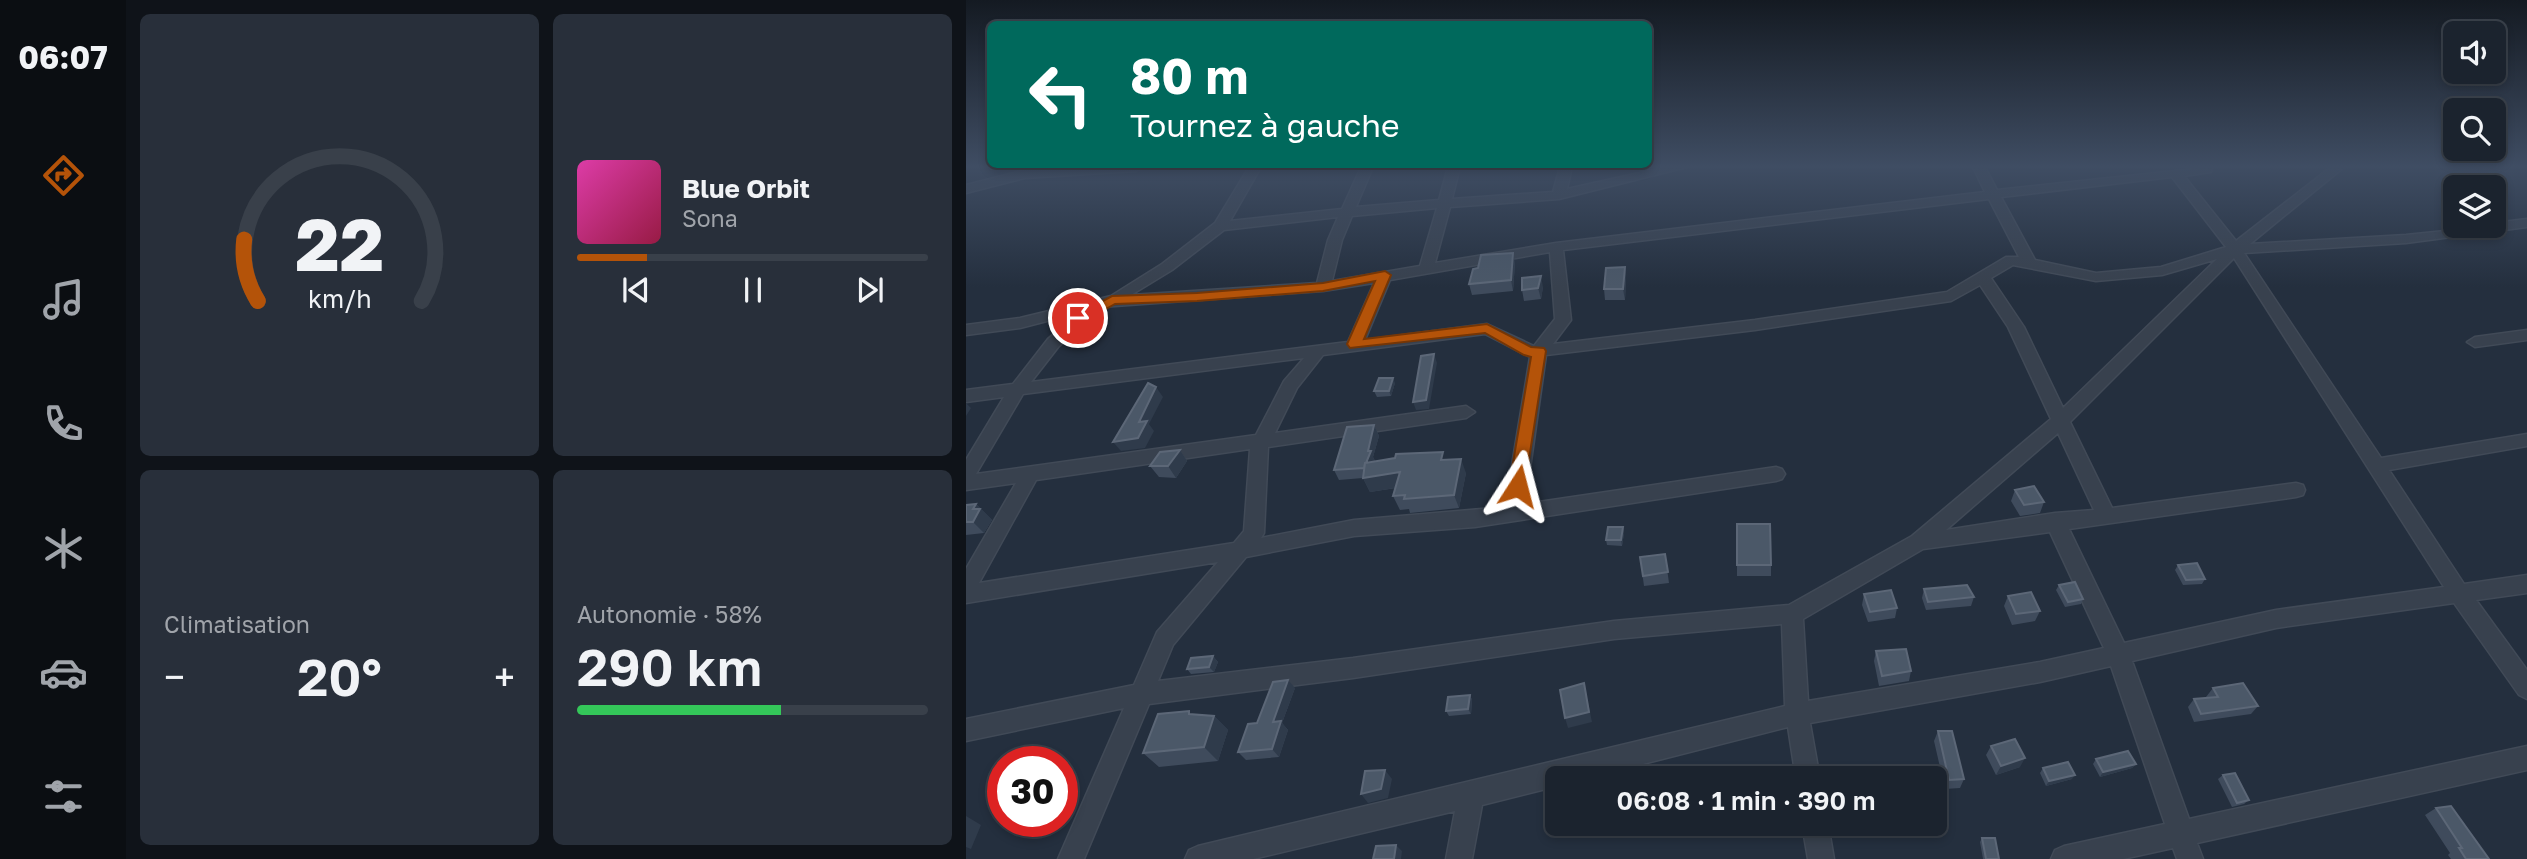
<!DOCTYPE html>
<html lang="fr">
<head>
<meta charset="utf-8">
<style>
  :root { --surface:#1b232e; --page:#282f3a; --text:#f1f3f6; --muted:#a0a4aa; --line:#39404a; --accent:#b45309 }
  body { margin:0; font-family:"Golos Text",sans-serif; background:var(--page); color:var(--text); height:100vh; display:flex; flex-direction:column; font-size:26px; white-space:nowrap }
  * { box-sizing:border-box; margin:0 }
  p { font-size:23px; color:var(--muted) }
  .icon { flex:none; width:38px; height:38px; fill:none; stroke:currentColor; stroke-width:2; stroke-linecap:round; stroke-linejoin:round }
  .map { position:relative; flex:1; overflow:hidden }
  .details { display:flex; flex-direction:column; gap:14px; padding:14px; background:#0f1319; width:840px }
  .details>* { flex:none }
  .guide { position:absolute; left:21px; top:21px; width:665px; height:147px; border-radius:10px; box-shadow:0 4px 10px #0003,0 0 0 2px var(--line); background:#00695c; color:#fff; overflow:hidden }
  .fabs { position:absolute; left:1477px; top:21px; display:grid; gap:14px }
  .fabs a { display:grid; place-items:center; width:63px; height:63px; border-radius:10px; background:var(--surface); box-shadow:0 4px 10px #0003,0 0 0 2px var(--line); font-size:35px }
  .speed { position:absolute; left:21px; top:746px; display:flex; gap:14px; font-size:35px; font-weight:700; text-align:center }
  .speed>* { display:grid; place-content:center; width:91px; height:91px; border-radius:50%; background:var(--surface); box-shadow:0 4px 10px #0003,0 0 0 2px var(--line); line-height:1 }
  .speed .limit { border:10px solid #d22; background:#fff; color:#111 }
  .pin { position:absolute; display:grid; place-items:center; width:60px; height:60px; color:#fff; margin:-30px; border:4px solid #fff; border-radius:50%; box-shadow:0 2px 7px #0007 }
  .me { position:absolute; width:77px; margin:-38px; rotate:9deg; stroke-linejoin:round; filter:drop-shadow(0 0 5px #0008) }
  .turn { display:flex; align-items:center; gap:24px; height:147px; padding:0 28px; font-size:32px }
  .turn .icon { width:91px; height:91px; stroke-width:2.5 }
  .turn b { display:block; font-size:49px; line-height:60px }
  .big { font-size:52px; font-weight:600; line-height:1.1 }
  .details .tile { flex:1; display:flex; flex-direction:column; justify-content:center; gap:10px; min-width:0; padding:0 24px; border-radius:10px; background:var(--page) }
  .details .dial { align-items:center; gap:0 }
  .dial svg { height:182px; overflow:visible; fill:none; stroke:var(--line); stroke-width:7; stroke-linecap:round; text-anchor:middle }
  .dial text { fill:var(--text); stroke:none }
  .song { display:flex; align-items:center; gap:21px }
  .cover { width:84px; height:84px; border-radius:10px; background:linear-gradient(135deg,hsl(320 70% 55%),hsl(340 70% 35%)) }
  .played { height:7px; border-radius:4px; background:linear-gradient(90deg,var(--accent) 20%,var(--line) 20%) }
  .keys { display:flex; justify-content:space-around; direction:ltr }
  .heat { display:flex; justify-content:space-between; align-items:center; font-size:38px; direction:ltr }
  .charge { height:10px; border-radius:5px; background:linear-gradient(90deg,#34c759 58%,var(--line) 0) }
  .details .tiles { flex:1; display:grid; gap:14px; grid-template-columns:repeat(2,1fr) }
  .trip { position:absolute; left:579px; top:766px; width:402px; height:70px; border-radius:10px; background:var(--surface); box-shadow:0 4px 10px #0003,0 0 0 2px var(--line); font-weight:600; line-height:70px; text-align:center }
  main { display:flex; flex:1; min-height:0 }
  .tabs { display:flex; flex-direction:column; width:126px; justify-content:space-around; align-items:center; background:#0b0e12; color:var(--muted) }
  .tabs .icon { width:49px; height:49px }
  .tabs .active { color:var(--accent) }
  .tabs b { font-size:32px; color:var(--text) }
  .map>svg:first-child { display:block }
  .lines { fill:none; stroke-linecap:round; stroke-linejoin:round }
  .minor-casing { stroke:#414a57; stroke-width:3 }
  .minor { fill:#38414e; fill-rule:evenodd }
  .wall { fill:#3f4b5c }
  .shaded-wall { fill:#2f3b4b }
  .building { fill:#4b5868; stroke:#5c6777; stroke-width:2 }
  .route { fill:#b45309; stroke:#753606; stroke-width:2 }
</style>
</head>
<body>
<main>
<nav class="tabs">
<b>06:07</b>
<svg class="icon active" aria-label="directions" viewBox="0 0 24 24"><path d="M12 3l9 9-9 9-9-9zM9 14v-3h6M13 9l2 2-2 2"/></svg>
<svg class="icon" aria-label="music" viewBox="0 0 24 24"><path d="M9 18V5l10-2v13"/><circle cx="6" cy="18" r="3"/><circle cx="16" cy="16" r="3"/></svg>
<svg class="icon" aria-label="phone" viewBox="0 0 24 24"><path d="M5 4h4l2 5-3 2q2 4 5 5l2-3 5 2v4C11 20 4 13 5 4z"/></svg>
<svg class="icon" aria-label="climate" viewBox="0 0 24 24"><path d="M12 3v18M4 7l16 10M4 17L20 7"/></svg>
<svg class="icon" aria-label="car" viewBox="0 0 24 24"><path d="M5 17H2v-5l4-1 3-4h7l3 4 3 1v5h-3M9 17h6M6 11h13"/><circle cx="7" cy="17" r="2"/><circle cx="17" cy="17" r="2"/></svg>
<svg class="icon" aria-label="filters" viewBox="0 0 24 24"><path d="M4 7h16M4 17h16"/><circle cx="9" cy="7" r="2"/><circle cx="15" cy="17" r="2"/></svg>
</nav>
<section class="details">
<div class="tiles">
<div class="tile dial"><svg viewBox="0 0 100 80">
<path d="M14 69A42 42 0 1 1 86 69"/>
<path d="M14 69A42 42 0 0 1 8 42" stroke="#b45309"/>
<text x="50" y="56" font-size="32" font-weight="700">22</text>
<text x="50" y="72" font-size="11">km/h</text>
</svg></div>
<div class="tile">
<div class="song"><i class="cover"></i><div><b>Blue Orbit</b><p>Sona</p></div></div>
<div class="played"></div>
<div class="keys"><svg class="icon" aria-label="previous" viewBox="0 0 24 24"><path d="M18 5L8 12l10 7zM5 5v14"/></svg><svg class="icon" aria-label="pause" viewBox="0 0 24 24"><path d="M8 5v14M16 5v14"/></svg><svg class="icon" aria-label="next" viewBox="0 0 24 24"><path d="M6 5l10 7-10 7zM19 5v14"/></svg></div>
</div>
<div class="tile"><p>Climatisation</p>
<div class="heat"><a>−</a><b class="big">20°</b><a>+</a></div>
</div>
<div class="tile"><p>Autonomie · 58%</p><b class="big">290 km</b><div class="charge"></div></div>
</div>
</section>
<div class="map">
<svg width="1561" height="859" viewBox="0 0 1561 859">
  <rect width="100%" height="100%" fill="#242f3e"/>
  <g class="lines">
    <g class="minor-casing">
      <path id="minor" d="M117,167H176L170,171L59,178L0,193V185L59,170Z
        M283,167H295L264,221L376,209L395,167H407L390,207L473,200L482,167H494L486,199L587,192L594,167H606L601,189L700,167H721L593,199L484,207L469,263L590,243L1019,192L1007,167H1019L1031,190L1246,167L1245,172L1218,176L1270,241L1365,167H1378L1284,244L1440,235L1528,226V223L1561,219V227L1440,243L1278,253L1415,458L1561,434V446L1423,470L1498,584L1561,575V593L1510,600L1561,670V699L1553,695L1488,603L1310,628L1166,661L1223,819L1561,746V770L1231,843L1237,859H1211L1207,848L1157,859H1085L1089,850L1098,846L1199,824L1145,666L1074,682L844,723L854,779H830L822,727L618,779H592V786L516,805L506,859H480L489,811L287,859H219L223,850L232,846L819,706L816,624L648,639L387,678L183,704L118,859H92L158,708L0,741V719L168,685L191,632L252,562L0,603V569L50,483L0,490V460L38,397L0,402V390L47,384L82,339L112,313L54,328L0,335V325L54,318L145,296L196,264L249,223ZM1206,177L1260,247L1195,267L1130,273L1069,260L1035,197ZM1023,199L1053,257H1040L981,292L789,320L587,344L605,320L597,250ZM471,208L454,266L366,281L376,240L386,216ZM372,217L362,240L351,283L165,295L206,270L258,230ZM584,252L589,319L568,346L521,324L399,340L424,280ZM1268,258L1478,587L1310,610L1158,643L1103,529L1330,497L1337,495L1339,490L1337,485L1330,483L1146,508L1104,422ZM1251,259L1097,408L1058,327L1025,278L1047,265L1130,281L1196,275ZM408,283L382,342L65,382L93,346L133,312L135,307L357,291ZM1014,285L1042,327L1085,419L946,536L823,605L648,621L387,658L192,681L207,645L280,557L388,536L509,527L810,481L816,479L819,474L816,469L810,467L559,504L580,355L789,330L985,301ZM519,334L564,357L539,507L388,520L295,538L298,533L302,447L500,418L509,412L500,406L309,433L331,388L357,355ZM338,358L318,381L290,435L10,474L57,394ZM1092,433L1128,510L1089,513L980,530ZM284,449L278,531L268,543L13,583L70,480ZM1084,532L1138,648L1074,662L842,701L837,619L957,549Z
        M1561,330V340L1509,347L1501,342L1509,337Z
        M836,824H862L868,859H842Z"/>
    </g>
    <use href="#minor" class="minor"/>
  </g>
  <path class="wall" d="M20,167H42L30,172Z
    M549,263L547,291L506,295L503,284L512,268Z
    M659,267L660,278L659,300H639L638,289Z
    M577,287L575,299L558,301L556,290Z
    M429,383L425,396L411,397L408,391Z
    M408,425L413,436L407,457L409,461L480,460L500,473L493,508L444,513L443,509L434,510L427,496L430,488L404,492L397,478L373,480L368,470Z
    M214,450L221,461L210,478L193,477L184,466Z
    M1049,490L1078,502L1074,513L1054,516L1045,501Z
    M10,504L26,520L18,533L0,535V505Z
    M771,524L805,565V576H771Z
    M657,527L658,533L656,546L641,545L640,540Z
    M699,554L703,583L678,586L674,557Z
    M1212,565L1239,579L1236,584L1217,585L1209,570Z
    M1093,585L1117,599L1115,604L1099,607L1090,590Z
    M958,589L1008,597L1005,606L960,610L956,598Z
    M898,594L931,608L929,618L902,622L896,605Z
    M1042,596L1074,611L1069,621L1046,625L1038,606Z
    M910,651L945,671L943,681L913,686L908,661Z
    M247,656L252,662L248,672L225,674L221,669Z
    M329,688L316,723L322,730L313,757L280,760L272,752L291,723Z
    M1247,688L1292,706L1285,714L1228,722L1222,707L1228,699L1240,698V697Z
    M504,695L506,700L505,714L483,716L480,711Z
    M227,715L248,716L262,730L252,761L193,767L177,753Z
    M972,731L998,779L994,788L979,789L968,741Z
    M1025,746L1054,767L1030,775L1020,755Z
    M1130,759L1170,764L1166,768L1134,777L1127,764Z
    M1077,768L1106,779L1080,786L1074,773Z
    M1257,775L1283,800L1278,804L1266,807L1252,779Z
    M1470,808L1523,859H1485L1482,855L1484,853L1459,815Z
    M1016,838L1033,859H1017L1014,842Z"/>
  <path class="shaded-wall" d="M27,167H42L30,172Z
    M547,253L549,263L547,291L545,280Z
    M659,267L660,278L659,300L657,289Z
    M575,276L577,287L575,299L572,288Z
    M468,354L471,363L463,409L450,410L447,402Z
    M427,378L429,383L425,396L423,391Z
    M190,387L197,397L183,424L188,431L179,448L155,451L147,442L173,422Z
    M0,403L5,408L0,416Z
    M408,425L413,436L407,457L409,461L434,472L441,486L404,492L397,478L402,451Z
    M214,450L221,461L210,478L202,466Z
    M495,459L500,473L493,508L488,495Z
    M10,504L26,520L18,533L7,522V509Z
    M657,527L658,533L656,546L655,540Z
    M247,656L252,662L248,672L243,667Z
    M322,680L329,688L316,723L322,730L313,757L306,749L307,722Z
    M618,683L626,722L602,728L599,718Z
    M504,695L506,700L505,714L502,709Z
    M248,716L262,730L252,761L238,747Z
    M1059,758L1054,767L1030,775L1035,766Z
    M1170,764L1166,768L1134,777L1137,772Z
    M419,770L426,779L422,798L402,803L395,794Z
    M1109,775L1106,779L1080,786L1083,781Z
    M0,816L15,825L5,849L0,847Z
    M430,845L436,851L435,859H428Z"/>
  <path class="building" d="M547,253L545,280L503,284L507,269L512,268L515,255Z
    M659,267L657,289H638L640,268Z
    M575,276L572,288L556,290V278Z
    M468,354L460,400L447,402L455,356Z
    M413,378H427L423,391H408Z
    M182,383L190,387L173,422L181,421L172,438L147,442Z
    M408,425L402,451H405L400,463H399L398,468L368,470L381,427Z
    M214,450L202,466H184L194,452Z
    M477,452L475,460L495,459L488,495L438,499L439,495L427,496L434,472L397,478L399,463L429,458L430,454Z
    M1068,486L1078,502L1058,505L1049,490Z
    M10,504L7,509H14L7,522H0V505Z
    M771,524H804L805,565H771Z
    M642,527H657L655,540H640Z
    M699,554L702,572L677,576L674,557Z
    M1231,563L1239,579L1220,580L1212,565Z
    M1109,582L1117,599L1102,602L1093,585Z
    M1001,585L1008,597L962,602L958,589Z
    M925,590L931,608L904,612L898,594Z
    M1065,592L1074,611L1050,614L1042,596Z
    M940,649L945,671L916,676L910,651Z
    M247,656L243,667L221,669L225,658Z
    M322,680L307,722L315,721L306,749L272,752L282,724L291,723L307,682Z
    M618,683L623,712L599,718L594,690Z
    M1277,683L1292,706L1235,714L1228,699L1252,697L1247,688Z
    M504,695L502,709L480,711L482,697Z
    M223,711V714L248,716L238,747L177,753L192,714Z
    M972,731H986L998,779L983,780Z
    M1049,739L1059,758L1035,766L1025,746Z
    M1162,751L1170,764L1137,772L1130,759Z
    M1102,762L1109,775L1083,781L1077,768Z
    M419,770L415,789L395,794L399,771Z
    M1269,773L1283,800L1271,803L1257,775Z
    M1485,806L1523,859H1500L1493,848H1496L1470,808Z
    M1016,838H1029L1033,859H1020Z
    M430,845L428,859H407L410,846Z"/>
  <linearGradient id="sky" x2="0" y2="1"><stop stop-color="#141a22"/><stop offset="0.58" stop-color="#3f4d63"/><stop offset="1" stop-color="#3f4d63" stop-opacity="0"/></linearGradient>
  <rect width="1561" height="287" fill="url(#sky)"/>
  <path class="route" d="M419,271L425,275L398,339L521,324L565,347L578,348L580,351L558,491H546L543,486L565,357L558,355L519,333L384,348L381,344L409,281L357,291L231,301L149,304L117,322H107L105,318L146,296L231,293L357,283Z"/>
</svg>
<div class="fabs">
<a><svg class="icon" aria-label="sound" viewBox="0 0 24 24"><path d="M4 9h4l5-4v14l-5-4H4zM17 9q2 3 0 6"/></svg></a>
<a><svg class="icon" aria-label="search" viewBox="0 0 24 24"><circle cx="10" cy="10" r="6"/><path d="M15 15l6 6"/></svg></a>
<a><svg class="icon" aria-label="layers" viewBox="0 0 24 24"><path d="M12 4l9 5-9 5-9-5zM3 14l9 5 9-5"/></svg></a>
</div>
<div class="speed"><div class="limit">30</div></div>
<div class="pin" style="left:112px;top:318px;background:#d93025"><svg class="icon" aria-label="arrive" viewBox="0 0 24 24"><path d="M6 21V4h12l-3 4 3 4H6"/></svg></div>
<svg class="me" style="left:552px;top:486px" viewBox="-20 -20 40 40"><path d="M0-17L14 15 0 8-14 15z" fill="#b45309" stroke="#fff" stroke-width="4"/></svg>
<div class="trip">06:08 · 1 min · 390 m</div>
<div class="guide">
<div class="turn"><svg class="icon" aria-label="left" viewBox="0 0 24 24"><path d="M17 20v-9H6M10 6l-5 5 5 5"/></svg><div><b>80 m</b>Tournez à gauche</div></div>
</div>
</div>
</main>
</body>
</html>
